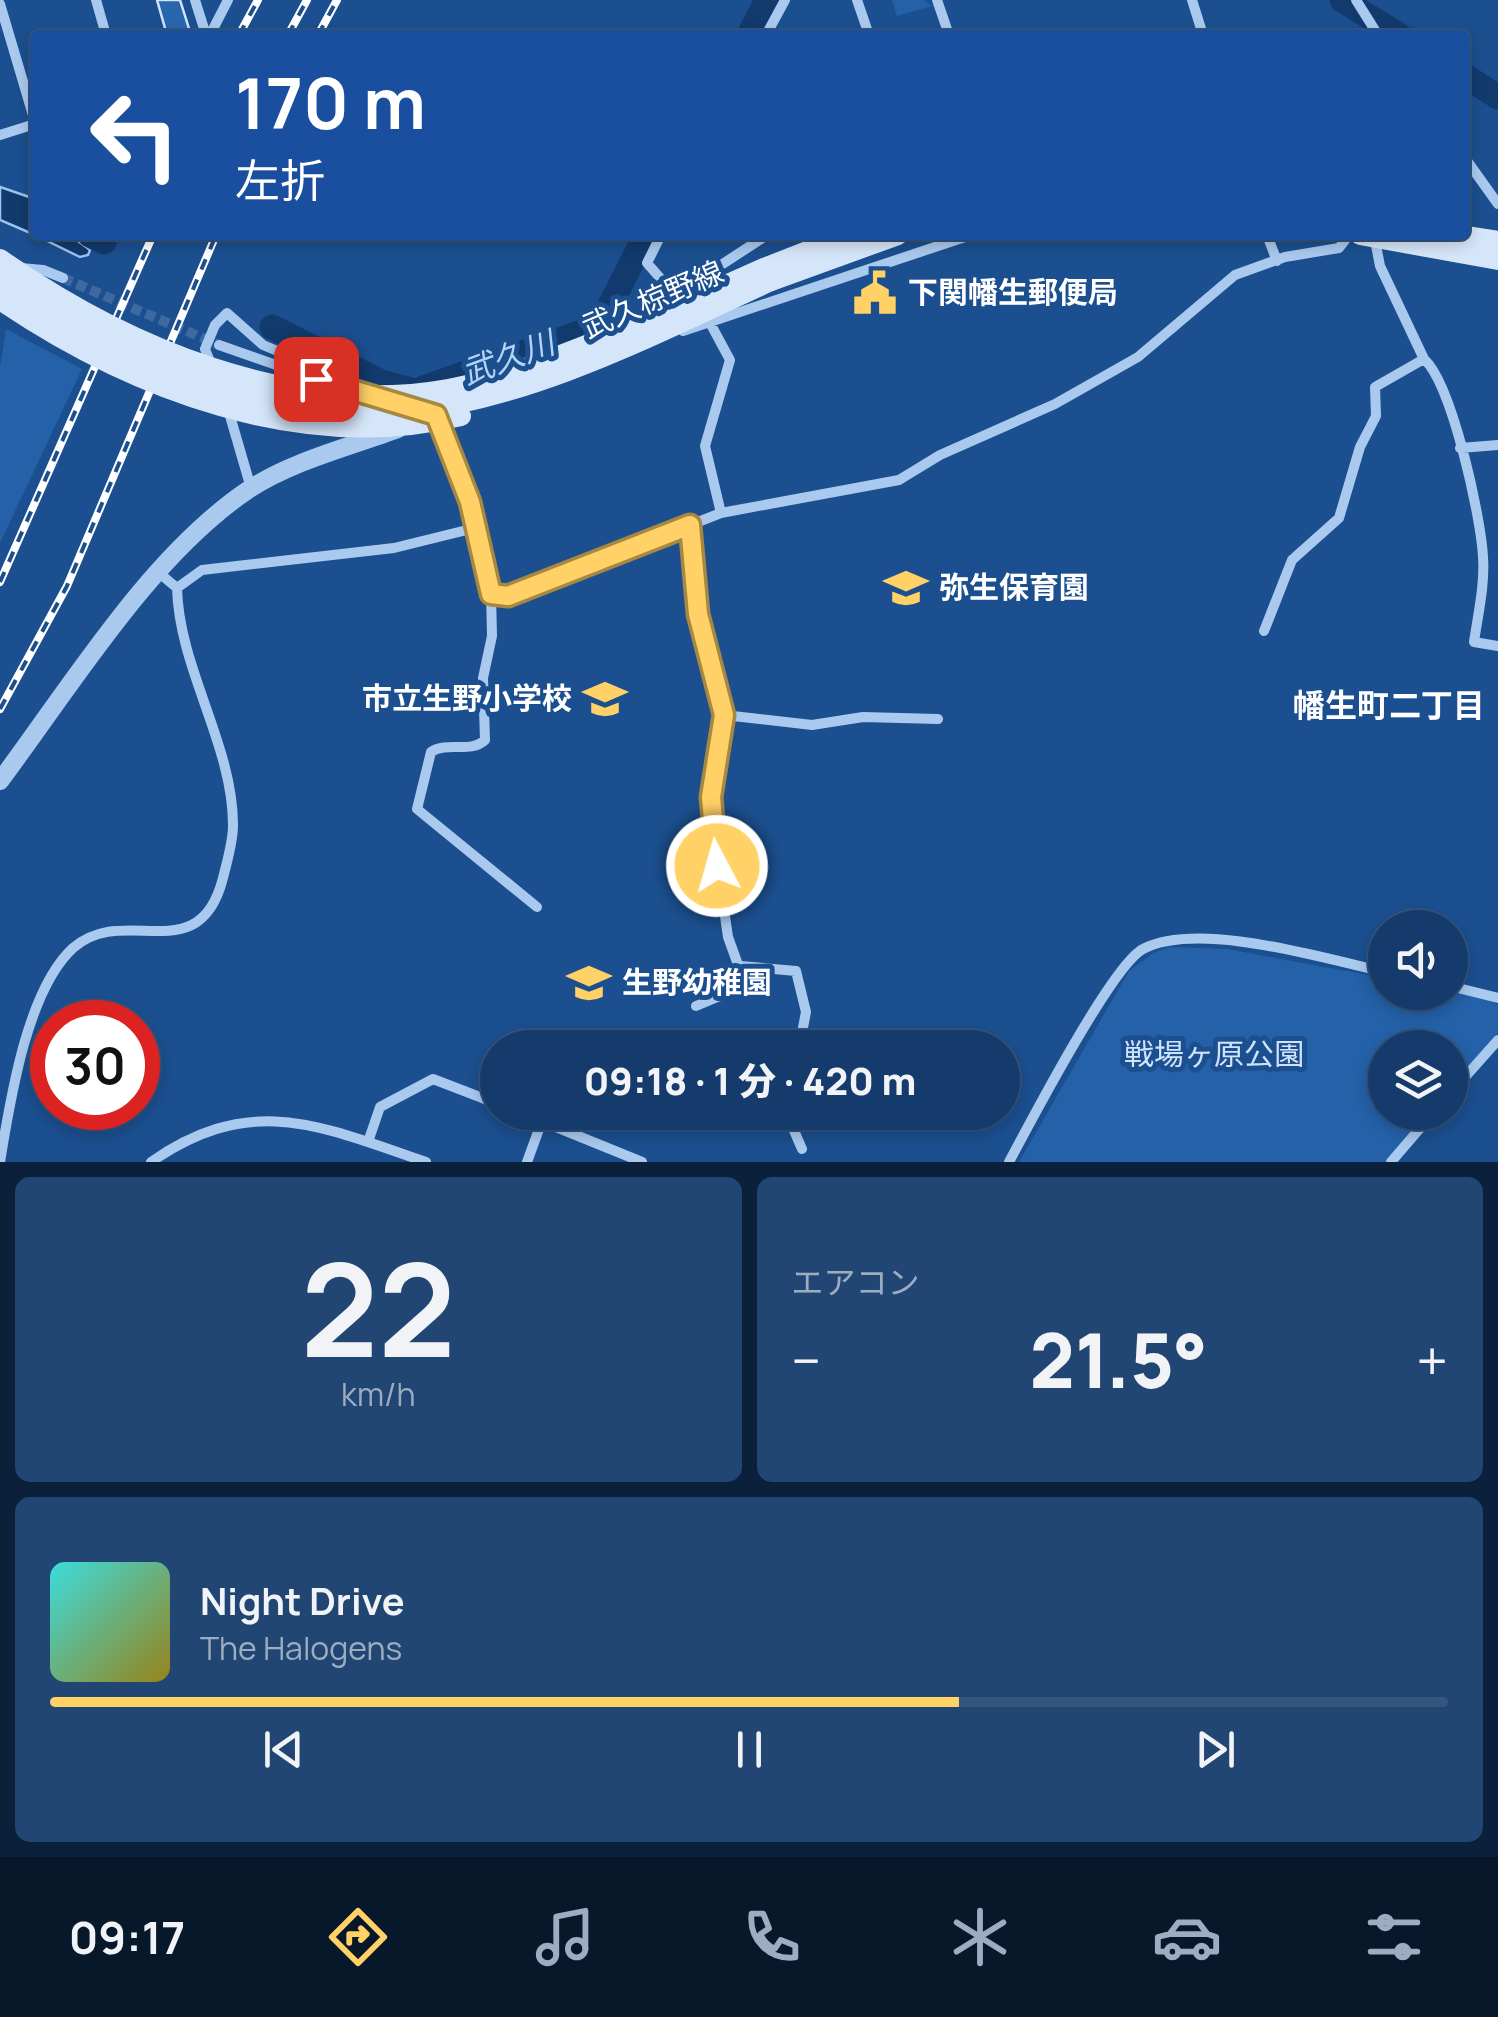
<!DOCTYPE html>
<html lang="ja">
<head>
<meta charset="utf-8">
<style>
  :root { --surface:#143b6b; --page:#214673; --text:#f1f3f6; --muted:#9dadc1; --line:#33557e; --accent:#ffd166 }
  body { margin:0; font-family:Manrope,"Noto Sans JP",sans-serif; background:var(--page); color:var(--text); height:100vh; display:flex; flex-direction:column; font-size:38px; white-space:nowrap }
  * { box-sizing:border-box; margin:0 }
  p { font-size:32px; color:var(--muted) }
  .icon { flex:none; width:55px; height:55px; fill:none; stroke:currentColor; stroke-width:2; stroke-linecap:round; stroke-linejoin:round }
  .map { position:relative; height:1162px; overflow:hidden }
  .side { display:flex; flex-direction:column; gap:15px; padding:15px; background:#0b203b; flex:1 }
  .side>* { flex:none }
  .top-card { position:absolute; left:30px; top:30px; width:1440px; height:210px; border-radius:10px; box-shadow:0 5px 15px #0003,0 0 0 2px var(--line); background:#1a4fa0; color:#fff; overflow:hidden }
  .tools { position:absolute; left:1368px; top:910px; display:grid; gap:20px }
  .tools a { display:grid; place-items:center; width:100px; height:100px; border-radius:50%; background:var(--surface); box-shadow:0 5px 15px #0003,0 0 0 2px var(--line); font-size:50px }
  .speed { position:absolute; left:30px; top:1000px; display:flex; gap:20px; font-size:50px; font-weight:700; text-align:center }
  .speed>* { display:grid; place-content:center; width:130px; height:130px; border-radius:50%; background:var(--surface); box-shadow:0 5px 15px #0003,0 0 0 2px var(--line); line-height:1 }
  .speed .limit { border:15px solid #d22; background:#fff; color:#111 }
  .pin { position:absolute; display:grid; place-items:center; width:85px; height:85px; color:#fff; margin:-42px; border-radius:20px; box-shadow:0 5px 15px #0006 }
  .me { position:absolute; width:110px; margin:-55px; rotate:354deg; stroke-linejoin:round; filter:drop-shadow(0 0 8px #0008) }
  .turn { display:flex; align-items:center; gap:35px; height:210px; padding:0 40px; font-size:45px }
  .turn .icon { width:130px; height:130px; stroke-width:2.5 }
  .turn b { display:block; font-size:70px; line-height:85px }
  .big { font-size:75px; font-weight:800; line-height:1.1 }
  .side .tile { flex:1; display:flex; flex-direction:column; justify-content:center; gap:15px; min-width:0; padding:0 35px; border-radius:15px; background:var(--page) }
  .side .dial { align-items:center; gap:0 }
  .dial b { font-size:130px; line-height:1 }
  .song { display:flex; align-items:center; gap:30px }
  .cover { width:120px; height:120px; border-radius:15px; background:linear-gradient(135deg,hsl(180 70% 55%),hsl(50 70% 35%)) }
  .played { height:10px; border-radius:5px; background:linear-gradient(90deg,var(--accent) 65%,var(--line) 65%) }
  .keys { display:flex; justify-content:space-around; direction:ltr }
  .heat { display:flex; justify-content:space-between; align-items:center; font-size:55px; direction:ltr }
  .side .tiles { flex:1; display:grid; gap:15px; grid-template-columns:1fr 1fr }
  .tile:last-child { grid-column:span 2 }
  .trip { position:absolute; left:480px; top:1030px; width:540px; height:100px; border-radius:50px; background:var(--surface); box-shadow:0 5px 15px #0003,0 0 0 2px var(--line); font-weight:800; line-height:100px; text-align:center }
  .tabs { display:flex; height:160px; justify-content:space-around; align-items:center; background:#08182b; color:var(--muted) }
  .tabs .icon { width:70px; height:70px }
  .tabs .current { color:var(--accent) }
  .tabs b { font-size:45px; color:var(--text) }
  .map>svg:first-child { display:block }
  .green { fill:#2461a8 }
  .water { fill:#123a6d; stroke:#9cc4f0; stroke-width:2.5 }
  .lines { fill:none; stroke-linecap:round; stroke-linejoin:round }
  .river { stroke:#123a6d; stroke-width:25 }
  .building { fill:#2a66ad; stroke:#cfe3fa; stroke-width:2.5 }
  .minor-tunnel { stroke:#3d69a0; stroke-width:10; stroke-dasharray:10 5; stroke-linecap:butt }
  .minor { stroke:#a9c9ee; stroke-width:10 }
  .tertiary { stroke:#a9c9ee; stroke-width:18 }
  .secondary { stroke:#d6e6fa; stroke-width:20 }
  .rail-casing { stroke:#fff; stroke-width:8 }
  .rail { stroke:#1b4f8f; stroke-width:4; stroke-dasharray:11; stroke-linecap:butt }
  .secondary-bridge { stroke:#d6e6fa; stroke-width:20 }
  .route-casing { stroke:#a68842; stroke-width:25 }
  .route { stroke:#ffd166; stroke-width:18 }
  .labels { text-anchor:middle; stroke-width:10; stroke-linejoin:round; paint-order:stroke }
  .poi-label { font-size:30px; font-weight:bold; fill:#fff; stroke:#1b4f8f; text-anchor:start }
  .street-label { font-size:30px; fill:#fff; stroke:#1b4f8f }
  .park-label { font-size:30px; fill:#cfe3fa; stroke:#1b4f8f }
  .water-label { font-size:32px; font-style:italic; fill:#b5d3f5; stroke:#1b4f8f }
  .neighbourhood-label { font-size:32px; font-weight:bold; fill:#fff; stroke:#1b4f8f }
</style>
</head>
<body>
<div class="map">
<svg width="1498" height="1162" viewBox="0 0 1498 1162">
  <rect width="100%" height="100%" fill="#1b4f8f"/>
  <path class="green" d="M892,0H924L932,6L897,16Z
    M6,329L82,369L0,543V367Z
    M1170,947L1227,949L1385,978V992C1421,992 1467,984 1498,1005V1033L1450,1088V1048H1385V1112L1429,1113L1385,1162H1019L1129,971L1153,953Z"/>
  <path class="water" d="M0,187L35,199V235L0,220Z
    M35,235H70L90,250L88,255L80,257Z"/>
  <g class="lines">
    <path class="river" d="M1342,0L1399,35
      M749,35L767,0
      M1465,76L1498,97
      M90,235L104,242
      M272,327L381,382L415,391L593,328L605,315L646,235"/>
  </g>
  <path class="building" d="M157,0H180L191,35H167Z"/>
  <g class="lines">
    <path class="minor-tunnel" d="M63,278L219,345"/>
    <path class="minor" d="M96,0L106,35
      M195,0L206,35
      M857,0L869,35
      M937,0L949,35
      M1192,0L1203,35
      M1356,0L1378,35
      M0,4L35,122
      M210,35L228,0
      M766,35L785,0
      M0,135L35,124
      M1465,158L1498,204
      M661,235L647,263L682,303
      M1267,235L1277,261
      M21,268L43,270L63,278
      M669,299L767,235
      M709,321L730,360L705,446L721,513
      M683,331L971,235
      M219,345L339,387
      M1424,359C1452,384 1481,517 1483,557C1485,585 1478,614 1474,642L1498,646
      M211,364L205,349L215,325L227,313L263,345L365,388
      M228,409L251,488
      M1460,448L1498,445
      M690,525L698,613L724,715L711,787L713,833L728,937L741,973L732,991L696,1006
      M177,588L202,570L394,548L475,528
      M1264,631L1292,560L1339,518L1360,447L1376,416L1375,387L1424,359L1380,266L1374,235
      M724,715L812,725L863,717L938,719
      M537,907L417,809L431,752C448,741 470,754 485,740L483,678L492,636L491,594L508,596L721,513L899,480L940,455L1055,404L1138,357L1235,275L1285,257L1339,248L1349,235
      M740,966L796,971L806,1012L799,1048
      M1450,986L1498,998
      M1450,1094L1498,1040
      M519,1112L642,1162
      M786,1112L802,1149
      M368,1142L380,1107L433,1079L498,1104
      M0,1162C10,1101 27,990 73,948C125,902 199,972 223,878C227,861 233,843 233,825C233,745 179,669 177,588L158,572
      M151,1162C252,1092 320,1126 426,1162
      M527,1162L542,1121
      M1009,1162C1030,1123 1112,965 1143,949C1199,920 1325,959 1385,972
      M1391,1162L1434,1112"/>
    <path class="tertiary" d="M436,415L469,502L491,594
      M0,781C72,685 149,557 248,490C292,461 349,447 398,429"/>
    <path class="secondary" d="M1360,235L1498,260
      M1461,235L1498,241
      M764,268L848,235
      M771,281L898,235"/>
    <g class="rail-casing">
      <path id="rail" d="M239,35L258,0
        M288,35L307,0
        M318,35L337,0
        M0,582L153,235
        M0,709L67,586L216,235"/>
    </g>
    <use href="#rail" class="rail"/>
    <path class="secondary-bridge" d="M0,259C128,348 290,417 448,389C513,377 574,349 635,326
      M0,280C106,356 274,428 406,412C534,398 655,334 771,281
      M0,300C131,389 302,455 461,416
      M623,331L764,268"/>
  </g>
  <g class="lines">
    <g class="route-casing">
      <path id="route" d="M316,379L436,415L470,502L491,594L508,596L690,525L698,614L724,715L711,797L717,866"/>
    </g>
    <use href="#route" class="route"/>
  </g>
  <defs>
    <g id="civic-bare" transform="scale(3.45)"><path d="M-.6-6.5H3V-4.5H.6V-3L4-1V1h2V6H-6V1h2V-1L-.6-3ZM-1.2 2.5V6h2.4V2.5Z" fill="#ffd166" stroke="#1b4f8f" stroke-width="2.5" paint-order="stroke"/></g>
    <g id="school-bare" transform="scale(3.45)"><path d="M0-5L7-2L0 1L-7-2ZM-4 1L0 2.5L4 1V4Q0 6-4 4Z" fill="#ffd166" stroke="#1b4f8f" stroke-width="2.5" paint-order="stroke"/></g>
  </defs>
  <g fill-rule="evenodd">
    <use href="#civic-bare" x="875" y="293"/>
    <use href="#school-bare" x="906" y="588"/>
    <use href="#school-bare" x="605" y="699"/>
    <use href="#school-bare" x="589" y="983"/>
  </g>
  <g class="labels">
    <g class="poi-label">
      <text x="908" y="303">下関幡生郵便局</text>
      <text x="939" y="598">弥生保育園</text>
      <text x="572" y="709" text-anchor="end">市立生野小学校</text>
      <text x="622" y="993">生野幼稚園</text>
    </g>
    <g class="street-label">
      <text transform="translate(653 300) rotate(-23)" y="10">武久椋野線</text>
    </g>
    <g class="park-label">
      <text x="1214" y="1065">戦場ヶ原公園</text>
    </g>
    <g class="water-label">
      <text transform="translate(508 358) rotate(-20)" y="11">武久川</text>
    </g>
    <g class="neighbourhood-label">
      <text x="1389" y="717">幡生町二丁目</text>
    </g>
  </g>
</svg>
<div class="tools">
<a><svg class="icon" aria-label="sound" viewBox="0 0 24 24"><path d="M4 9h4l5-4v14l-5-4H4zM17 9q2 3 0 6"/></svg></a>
<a><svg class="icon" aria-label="layers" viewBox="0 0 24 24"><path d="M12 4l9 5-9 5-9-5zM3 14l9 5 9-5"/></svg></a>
</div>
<div class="speed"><div class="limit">30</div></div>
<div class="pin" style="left:316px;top:379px;background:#d93025"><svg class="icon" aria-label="arrive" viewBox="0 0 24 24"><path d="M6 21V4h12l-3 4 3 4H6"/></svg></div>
<svg class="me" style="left:717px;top:866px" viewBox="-20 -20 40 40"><circle r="17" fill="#ffd166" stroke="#fff" stroke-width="3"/><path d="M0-11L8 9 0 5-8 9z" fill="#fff"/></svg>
<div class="trip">09:18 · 1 分 · 420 m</div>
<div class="top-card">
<div class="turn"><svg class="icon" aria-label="left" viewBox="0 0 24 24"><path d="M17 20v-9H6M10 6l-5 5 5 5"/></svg><div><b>170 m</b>左折</div></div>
</div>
</div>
<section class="side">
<div class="tiles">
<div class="tile dial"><b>22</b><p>km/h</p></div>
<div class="tile"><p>エアコン</p>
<div class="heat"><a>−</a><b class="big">21.5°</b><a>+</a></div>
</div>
<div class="tile">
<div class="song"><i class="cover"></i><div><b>Night Drive</b><p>The Halogens</p></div></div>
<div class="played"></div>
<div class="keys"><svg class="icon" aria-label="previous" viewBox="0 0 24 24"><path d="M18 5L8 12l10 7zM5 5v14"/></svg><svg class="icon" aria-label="pause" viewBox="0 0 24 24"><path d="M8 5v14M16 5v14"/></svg><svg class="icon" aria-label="next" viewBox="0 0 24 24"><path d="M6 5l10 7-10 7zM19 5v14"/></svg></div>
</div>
</div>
</section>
<nav class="tabs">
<b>09:17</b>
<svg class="icon current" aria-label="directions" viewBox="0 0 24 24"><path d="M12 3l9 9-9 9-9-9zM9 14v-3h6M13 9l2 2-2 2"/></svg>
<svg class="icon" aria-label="music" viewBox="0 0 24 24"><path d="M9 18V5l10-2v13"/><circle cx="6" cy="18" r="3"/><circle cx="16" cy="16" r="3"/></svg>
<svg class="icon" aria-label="phone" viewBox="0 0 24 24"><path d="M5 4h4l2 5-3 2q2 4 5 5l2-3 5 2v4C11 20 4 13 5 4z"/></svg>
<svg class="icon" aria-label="climate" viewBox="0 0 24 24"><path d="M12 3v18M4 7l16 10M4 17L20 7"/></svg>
<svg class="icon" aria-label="car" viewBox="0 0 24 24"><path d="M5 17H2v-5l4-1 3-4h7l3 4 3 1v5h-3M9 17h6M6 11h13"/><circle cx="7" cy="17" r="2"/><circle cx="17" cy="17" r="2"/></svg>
<svg class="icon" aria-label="filters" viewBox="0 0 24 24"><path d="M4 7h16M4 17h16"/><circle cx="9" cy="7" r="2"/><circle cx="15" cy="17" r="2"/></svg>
</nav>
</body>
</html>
